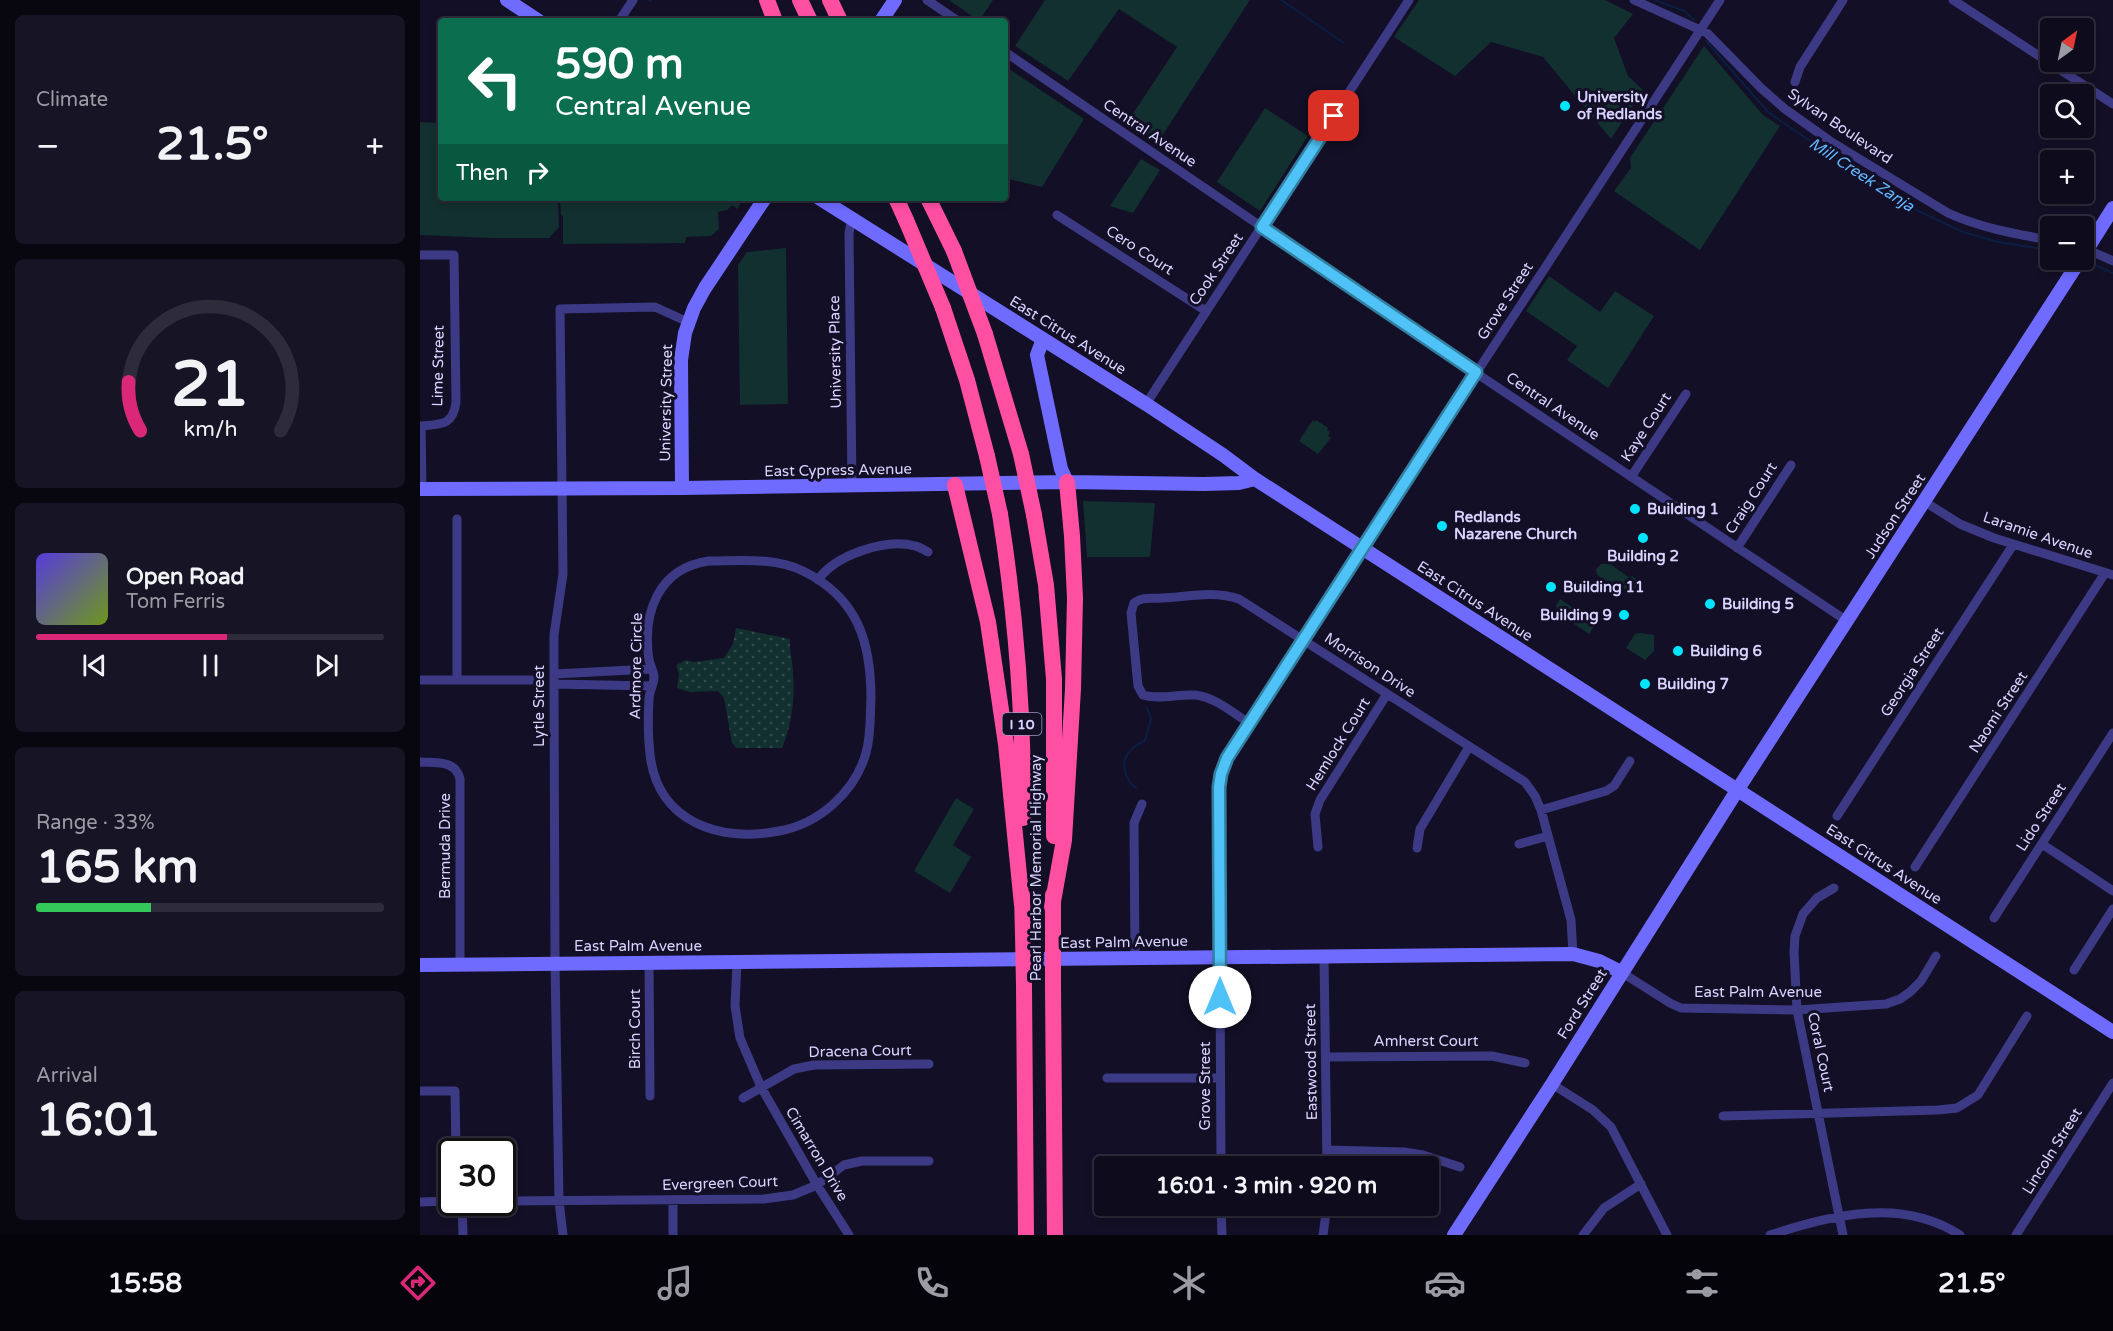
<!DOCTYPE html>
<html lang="en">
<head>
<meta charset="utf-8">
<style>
  :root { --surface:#0e0b1c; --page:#171425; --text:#f1f3f6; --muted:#9b9ba3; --line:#2e2b3b; --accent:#db2777 }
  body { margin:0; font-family:"Varela Round",sans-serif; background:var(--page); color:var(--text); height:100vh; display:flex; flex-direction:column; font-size:22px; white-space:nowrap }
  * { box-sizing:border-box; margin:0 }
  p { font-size:20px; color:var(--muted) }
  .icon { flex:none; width:33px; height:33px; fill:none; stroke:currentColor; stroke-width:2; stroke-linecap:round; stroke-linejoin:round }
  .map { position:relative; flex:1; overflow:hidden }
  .panel { display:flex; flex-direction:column; gap:15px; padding:15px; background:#08060f; width:420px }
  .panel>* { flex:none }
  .top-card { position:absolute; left:18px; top:18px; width:570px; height:183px; border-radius:6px; box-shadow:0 3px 9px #0003,0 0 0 2px var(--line); background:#0b6e4f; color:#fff; overflow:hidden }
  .needle { width:39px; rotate:33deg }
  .buttons { position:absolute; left:1620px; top:18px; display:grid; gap:12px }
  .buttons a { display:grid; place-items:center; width:54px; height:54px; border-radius:6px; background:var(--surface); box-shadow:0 3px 9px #0003,0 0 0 2px var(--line); font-size:30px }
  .speed { position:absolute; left:18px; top:1138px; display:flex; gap:12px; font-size:30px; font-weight:700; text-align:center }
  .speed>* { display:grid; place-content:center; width:78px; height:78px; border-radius:50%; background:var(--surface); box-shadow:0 3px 9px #0003,0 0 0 2px var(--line); line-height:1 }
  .speed .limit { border:3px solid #111; border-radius:9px; background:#fff; color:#111 }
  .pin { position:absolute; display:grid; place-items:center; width:51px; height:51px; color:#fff; margin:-26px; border-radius:12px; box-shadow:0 3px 9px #0006 }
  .me { position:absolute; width:66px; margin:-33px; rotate:0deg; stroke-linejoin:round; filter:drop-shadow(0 0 4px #0008) }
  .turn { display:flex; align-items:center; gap:21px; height:126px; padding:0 18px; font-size:27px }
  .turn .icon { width:78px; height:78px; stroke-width:2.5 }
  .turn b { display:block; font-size:42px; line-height:51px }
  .then { display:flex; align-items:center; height:57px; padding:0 18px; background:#0003; gap:12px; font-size:22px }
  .big { font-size:45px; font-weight:700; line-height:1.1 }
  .panel .tile { flex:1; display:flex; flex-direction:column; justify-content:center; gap:9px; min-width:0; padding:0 21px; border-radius:9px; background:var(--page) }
  .panel .dial { align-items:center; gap:0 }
  .dial svg { height:156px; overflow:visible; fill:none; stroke:var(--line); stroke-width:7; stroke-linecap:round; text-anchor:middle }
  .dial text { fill:var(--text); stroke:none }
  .song { display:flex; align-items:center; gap:18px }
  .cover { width:72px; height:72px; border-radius:9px; background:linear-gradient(135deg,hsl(250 70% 55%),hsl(80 70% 35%)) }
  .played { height:6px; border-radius:3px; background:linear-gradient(90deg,var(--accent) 55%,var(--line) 55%) }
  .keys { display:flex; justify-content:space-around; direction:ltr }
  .heat { display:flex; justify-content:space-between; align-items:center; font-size:33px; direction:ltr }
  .charge { height:9px; border-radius:4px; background:linear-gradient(90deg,#34c759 33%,var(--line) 0) }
  .trip { position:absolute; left:674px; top:1156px; width:345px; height:60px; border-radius:6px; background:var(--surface); box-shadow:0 3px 9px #0003,0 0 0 2px var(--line); font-weight:700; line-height:60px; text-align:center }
  .tabs { display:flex; height:96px; justify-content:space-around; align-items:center; background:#06040b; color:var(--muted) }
  .tabs .icon { width:42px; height:42px }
  .tabs .selected { color:var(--accent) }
  .tabs b { font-size:27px; color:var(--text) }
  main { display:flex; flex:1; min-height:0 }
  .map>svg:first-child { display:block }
  .green { fill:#12302f }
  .park { fill:url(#park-dots) }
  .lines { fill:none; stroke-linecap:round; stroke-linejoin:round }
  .stream { stroke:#0a1f44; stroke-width:2 }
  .street { stroke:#3d3a85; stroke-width:9 }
  .secondary { stroke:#6f6bff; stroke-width:14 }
  .highway { stroke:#ff4fa3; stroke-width:16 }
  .highway-bridge { stroke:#ff4fa3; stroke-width:16 }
  .route-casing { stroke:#337fa1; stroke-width:15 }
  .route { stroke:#4fc3f7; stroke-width:10 }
  .poi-dot { fill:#00e5ff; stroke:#130f26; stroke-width:2 }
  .labels { text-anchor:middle; stroke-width:6; stroke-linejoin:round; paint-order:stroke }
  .shield { fill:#130f26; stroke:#9e99be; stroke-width:1.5 }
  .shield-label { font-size:14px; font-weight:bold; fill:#d9d4ff }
  .poi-label { font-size:15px; font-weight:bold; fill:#d9d4ff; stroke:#130f26; text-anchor:start }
  .street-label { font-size:15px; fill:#d9d4ff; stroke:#130f26 }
  .water-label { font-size:16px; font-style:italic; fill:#62b6ff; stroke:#130f26 }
</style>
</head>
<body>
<main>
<section class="panel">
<div class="tile"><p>Climate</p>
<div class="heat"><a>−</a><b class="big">21.5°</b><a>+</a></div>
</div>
<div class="tile dial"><svg viewBox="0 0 100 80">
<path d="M14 69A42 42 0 1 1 86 69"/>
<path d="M14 69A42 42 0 0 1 8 44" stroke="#db2777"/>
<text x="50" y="56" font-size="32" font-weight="700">21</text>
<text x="50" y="72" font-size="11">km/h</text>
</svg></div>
<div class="tile">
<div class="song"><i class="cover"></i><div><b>Open Road</b><p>Tom Ferris</p></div></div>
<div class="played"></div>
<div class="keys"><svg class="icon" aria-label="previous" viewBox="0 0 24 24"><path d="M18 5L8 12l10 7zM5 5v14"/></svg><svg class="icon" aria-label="pause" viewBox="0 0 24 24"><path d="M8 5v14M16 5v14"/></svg><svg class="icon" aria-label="next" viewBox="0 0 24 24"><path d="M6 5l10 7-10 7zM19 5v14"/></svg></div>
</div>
<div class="tile"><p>Range · 33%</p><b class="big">165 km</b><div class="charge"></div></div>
<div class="tile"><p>Arrival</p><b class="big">16:01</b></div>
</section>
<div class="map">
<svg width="1693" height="1235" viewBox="0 0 1693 1235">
  <defs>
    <pattern id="park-dots" width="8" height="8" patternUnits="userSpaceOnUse" patternTransform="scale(1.5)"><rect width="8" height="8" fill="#12302f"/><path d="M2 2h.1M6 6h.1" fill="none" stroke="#344d4e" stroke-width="1.8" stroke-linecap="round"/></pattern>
  </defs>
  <rect width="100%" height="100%" fill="#130f26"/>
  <path class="green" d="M529,0H573L559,21Z
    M625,0H830L738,142L708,121L757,47L699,9L648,81L595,46Z
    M999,0H1185L1213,14L1194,38L1208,76L1223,90L1191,139L1123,57L1071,42L1035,76L974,37Z
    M1284,46L1343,115L1360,126L1280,250L1194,191L1211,168L1210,158Z
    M585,66L664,119L622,187L585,178Z
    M845,108L888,136L840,211L797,182Z
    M0,122L21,123V198H324L317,209L312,205L307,210L298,212L299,229L291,236L266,237L265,243L143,244V216L141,215L140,201H138L139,227L129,238H71L0,235Z
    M721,159L740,170L713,213L690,206Z
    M366,248L368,404L320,405L318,265L327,252Z
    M1129,276L1180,312L1195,291L1234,316L1188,388L1147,360L1157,346L1106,311Z
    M893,420L895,422L896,420L908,428L907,430L910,432L908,436L911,438L898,454L879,441Z
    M663,501L735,503L730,557H667Z
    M1181,564H1190L1210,578L1212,576L1221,582L1213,595L1200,586L1198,589L1177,575L1176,569Z
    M1140,599L1176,624L1169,634L1138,613L1136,606Z
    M1221,633L1234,635V651L1225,660L1206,648L1215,634Z
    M536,798L554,809L533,845L551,857L530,893L494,871Z"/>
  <path class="park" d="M316,628L370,639C369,651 373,661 373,673C375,699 372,724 362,748H317L312,743L304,698L298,691L270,692L257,688L259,674L256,665L266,660L274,662L304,658L313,644Z"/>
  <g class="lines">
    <path class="stream" d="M229,0L231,1
      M861,0L924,43
      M1235,0L1264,11L1274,20
      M1286,41L1349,113L1440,175L1460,185L1498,211L1543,232L1578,242L1630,250
      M1677,266L1693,273
      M716,788C705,780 700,763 709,752C713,746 720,744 725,740L731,719L727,708"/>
    <path class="street" d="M507,0L538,21
      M1214,0L1287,33L1341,88L1365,109L1410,141L1528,213C1561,228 1595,234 1630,240
      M1533,0L1693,104
      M199,21L213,0
      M585,52L1065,379L1427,621
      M1375,82L1380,67L1423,0
      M637,215L786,311
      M432,217L429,233L432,486
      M1664,248L1693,261
      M0,255H34L36,402C33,426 21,424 1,426L2,489
      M726,404L989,0
      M1211,477L1266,394
      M1505,502L1540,524L1574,538L1693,575
      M37,519V680
      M1317,548L1371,465
      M289,561C321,561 354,557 383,571C438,598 451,642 451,699C450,717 451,735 446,753C435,792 399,824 359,831C300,843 237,822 230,754C228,737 228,717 229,699C229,692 234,684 234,677C234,672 230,665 229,660C222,613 238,568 289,561Z
      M398,580C415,555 466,538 495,546C500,547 504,550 508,552
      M134,674L231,669
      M0,680H111
      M134,684L231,686
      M829,723C813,713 795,697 775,695C758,694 739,700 723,695L718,686L711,613L714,603C724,596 731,599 742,598C769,597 792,590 819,599L1105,782L1115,796L1121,810L1151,920L1153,954
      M0,762C16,763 36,760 40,779V963
      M1121,810L1186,791L1194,786L1210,761
      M1417,816L1593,545
      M1099,844L1128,836
      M1622,844L1693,891
      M898,847L895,814L900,800L967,694
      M997,848L1000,829L1049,747
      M1495,867L1685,573
      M1414,888L1397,898L1383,914L1375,936L1374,952L1377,1010L1423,1235
      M1574,918L1693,733
      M904,956L907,1167
      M715,958L714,823L722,804
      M229,962L230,1096
      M317,963L315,1006L320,1038L341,1087L397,1185L429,1235
      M1654,970L1693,909
      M1201,972L1250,1003L1261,1008L1377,1010L1466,1004L1480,999L1490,992L1501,981L1516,956
      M906,1057L1072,1056L1105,1063
      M687,1078H800
      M1132,1084L1173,1110L1191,1127L1247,1235
      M0,1091H35L36,1152
      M323,1098L374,1069L394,1065L509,1064
      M1303,1116L1518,1110L1537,1108L1558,1095L1607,1016
      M907,1150L984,1152L1003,1155L1040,1167
      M801,1167L799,787L801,774L807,758L987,479L1300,0
      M82,1201L344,1199L373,1195L397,1185L424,1165L442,1161H509
      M253,1201V1235
      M0,1202L32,1201
      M42,1203L43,1235
      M801,1206L802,1235
      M143,1235L139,1201L135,962L134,684V635L143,574L140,309L235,307L268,322
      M903,1235L907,1206
      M1163,1235L1184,1208L1221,1184
      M1350,1235C1413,1215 1481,1197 1540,1235
      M1596,1235L1693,1083"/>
    <path class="secondary" d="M87,0L119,21
      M461,21L475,0
      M399,198L726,404L803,455L835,479L1693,1032
      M1664,254L1693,208
      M623,339L617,355L641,469L647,482
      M262,488L261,360L265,333L274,308L285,288L345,198
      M0,489L262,488L647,482L784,484L819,483L835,479
      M0,965L1153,954L1179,961L1201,972
      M1034,1235L1132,1084L1318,789L1660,260"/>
    <path class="highway" d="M347,0L355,21
      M380,0L390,21
      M410,0L420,21
      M476,198L486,220
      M508,198L534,251
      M523,308L547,380L567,456
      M565,334L601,454
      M535,485L568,622L586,744L602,905
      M580,514C596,615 604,716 603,818
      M614,515L626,585L634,679V836
      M602,895L603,935
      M633,895V935
      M632,907L644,840L653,689L655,598L652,536L647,482
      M604,986L606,1235
      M633,986L635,1235"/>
    <path class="highway-bridge" d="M486,220L523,308
      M534,251L565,334
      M601,454L614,515
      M567,456L580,514
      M603,935L604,986
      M633,935V986"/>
  </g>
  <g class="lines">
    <g class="route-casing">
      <path id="route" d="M800,997L799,787L801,774L807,758L1056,372L842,227L914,116"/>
    </g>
    <use href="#route" class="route"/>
  </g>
  <g class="poi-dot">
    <circle cx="1145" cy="106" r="6"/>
    <circle cx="1215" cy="509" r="6"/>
    <circle cx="1022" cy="526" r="6"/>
    <circle cx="1223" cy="538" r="6"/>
    <circle cx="1131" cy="587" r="6"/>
    <circle cx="1290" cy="604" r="6"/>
    <circle cx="1204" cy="615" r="6"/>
    <circle cx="1258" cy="651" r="6"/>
    <circle cx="1225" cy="684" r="6"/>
  </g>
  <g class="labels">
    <rect class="shield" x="582.5" y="713" width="39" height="22" rx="4.5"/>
    <g class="shield-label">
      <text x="602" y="729">I 10</text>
    </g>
    <g class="poi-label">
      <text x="1157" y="102">University<tspan x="1157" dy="17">of Redlands</tspan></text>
      <text x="1227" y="514">Building 1</text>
      <text x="1034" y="522">Redlands<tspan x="1034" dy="17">Nazarene Church</tspan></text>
      <text x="1223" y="561" text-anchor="middle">Building 2</text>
      <text x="1143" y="592">Building 11</text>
      <text x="1302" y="609">Building 5</text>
      <text x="1192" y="620" text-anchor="end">Building 9</text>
      <text x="1270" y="656">Building 6</text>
      <text x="1237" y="689">Building 7</text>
    </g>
    <g class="street-label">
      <text transform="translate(1420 126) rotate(34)" y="5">Sylvan Boulevard</text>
      <text transform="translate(730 133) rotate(34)" y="5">Central Avenue</text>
      <text transform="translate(720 250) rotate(33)" y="5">Cero Court</text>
      <text transform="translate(796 269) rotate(-56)" y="5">Cook Street</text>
      <text transform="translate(1085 301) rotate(-57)" y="5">Grove Street</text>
      <text transform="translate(648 335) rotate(32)" y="5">East Citrus Avenue</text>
      <text transform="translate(415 352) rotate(-91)" y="5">University Place</text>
      <text transform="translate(18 366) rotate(-89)" y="5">Lime Street</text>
      <text transform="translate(246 403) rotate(-89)" y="5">University Street</text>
      <text transform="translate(1133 406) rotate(34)" y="5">Central Avenue</text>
      <text transform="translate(1226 427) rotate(-57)" y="5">Kaye Court</text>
      <text transform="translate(418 470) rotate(-1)" y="5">East Cypress Avenue</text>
      <text transform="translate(1331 498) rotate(-57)" y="5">Craig Court</text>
      <text transform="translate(1475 516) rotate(-57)" y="5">Judson Street</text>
      <text transform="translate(1618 535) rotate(19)" y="5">Laramie Avenue</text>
      <text transform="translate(1055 601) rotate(33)" y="5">East Citrus Avenue</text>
      <text transform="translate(950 665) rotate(33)" y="5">Morrison Drive</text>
      <text transform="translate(216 666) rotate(-89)" y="5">Ardmore Circle</text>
      <text transform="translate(1492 672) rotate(-57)" y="5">Georgia Street</text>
      <text transform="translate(119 706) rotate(-90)" y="5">Lytle Street</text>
      <text transform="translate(1578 712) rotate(-57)" y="5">Naomi Street</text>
      <text transform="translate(918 744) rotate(-58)" y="5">Hemlock Court</text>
      <text transform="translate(1621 817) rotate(-57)" y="5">Lido Street</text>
      <text transform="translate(25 846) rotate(-90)" y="5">Bermuda Drive</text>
      <text transform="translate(1464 864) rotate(33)" y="5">East Citrus Avenue</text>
      <text transform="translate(616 868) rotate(-90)" y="5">Pearl Harbor Memorial Highway</text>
      <text transform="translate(704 942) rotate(-1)" y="5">East Palm Avenue</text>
      <text x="218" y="951">East Palm Avenue</text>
      <text x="1338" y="997">East Palm Avenue</text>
      <text transform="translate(1162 1004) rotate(-58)" y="5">Ford Street</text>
      <text transform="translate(215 1029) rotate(-90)" y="5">Birch Court</text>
      <text x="1006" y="1046">Amherst Court</text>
      <text transform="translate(440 1051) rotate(-1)" y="5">Dracena Court</text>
      <text transform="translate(1401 1052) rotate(78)" y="5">Coral Court</text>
      <text transform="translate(891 1062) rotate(-91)" y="5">Eastwood Street</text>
      <text transform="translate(785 1086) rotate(-90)" y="5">Grove Street</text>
      <text transform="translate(1632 1151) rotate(-58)" y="5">Lincoln Street</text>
      <text transform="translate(397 1154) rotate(59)" y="5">Cimarron Drive</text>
      <text transform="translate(300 1183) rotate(-2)" y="5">Evergreen Court</text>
    </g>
    <g class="water-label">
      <text transform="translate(1442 174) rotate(33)" y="6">Mill Creek Zanja</text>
    </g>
  </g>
</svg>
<div class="buttons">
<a><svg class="needle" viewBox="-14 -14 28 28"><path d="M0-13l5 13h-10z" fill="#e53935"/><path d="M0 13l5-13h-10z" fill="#9b9ba3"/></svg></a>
<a><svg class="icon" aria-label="search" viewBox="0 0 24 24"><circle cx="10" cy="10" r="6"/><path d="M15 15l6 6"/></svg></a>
<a>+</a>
<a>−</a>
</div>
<div class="speed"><div class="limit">30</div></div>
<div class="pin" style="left:914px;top:116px;background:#d93025"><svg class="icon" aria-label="arrive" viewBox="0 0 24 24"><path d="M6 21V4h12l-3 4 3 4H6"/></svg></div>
<svg class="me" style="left:800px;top:997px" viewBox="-20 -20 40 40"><circle r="19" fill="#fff"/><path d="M0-13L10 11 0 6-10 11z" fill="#4fc3f7"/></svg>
<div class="trip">16:01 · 3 min · 920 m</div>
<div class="top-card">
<div class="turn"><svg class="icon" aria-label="left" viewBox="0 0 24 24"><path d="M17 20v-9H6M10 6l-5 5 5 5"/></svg><div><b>590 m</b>Central Avenue</div></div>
<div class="then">Then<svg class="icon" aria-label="right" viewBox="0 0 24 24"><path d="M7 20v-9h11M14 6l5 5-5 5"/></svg></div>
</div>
</div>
</main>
<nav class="tabs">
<b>15:58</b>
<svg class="icon selected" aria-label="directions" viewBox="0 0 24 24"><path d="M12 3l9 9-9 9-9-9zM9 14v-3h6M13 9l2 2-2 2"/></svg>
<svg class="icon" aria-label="music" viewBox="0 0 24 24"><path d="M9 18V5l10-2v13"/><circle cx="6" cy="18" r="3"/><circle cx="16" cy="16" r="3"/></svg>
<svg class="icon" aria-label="phone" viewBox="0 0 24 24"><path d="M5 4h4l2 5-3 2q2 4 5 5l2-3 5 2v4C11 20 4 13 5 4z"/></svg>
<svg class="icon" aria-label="climate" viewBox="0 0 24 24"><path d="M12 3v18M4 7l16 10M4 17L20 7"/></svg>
<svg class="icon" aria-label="car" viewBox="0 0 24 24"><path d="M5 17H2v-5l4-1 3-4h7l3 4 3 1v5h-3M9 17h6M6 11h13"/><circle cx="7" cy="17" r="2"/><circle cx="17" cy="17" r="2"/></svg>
<svg class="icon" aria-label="filters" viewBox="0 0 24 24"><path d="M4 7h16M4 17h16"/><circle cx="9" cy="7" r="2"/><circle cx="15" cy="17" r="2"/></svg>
<b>21.5°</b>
</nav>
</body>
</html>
